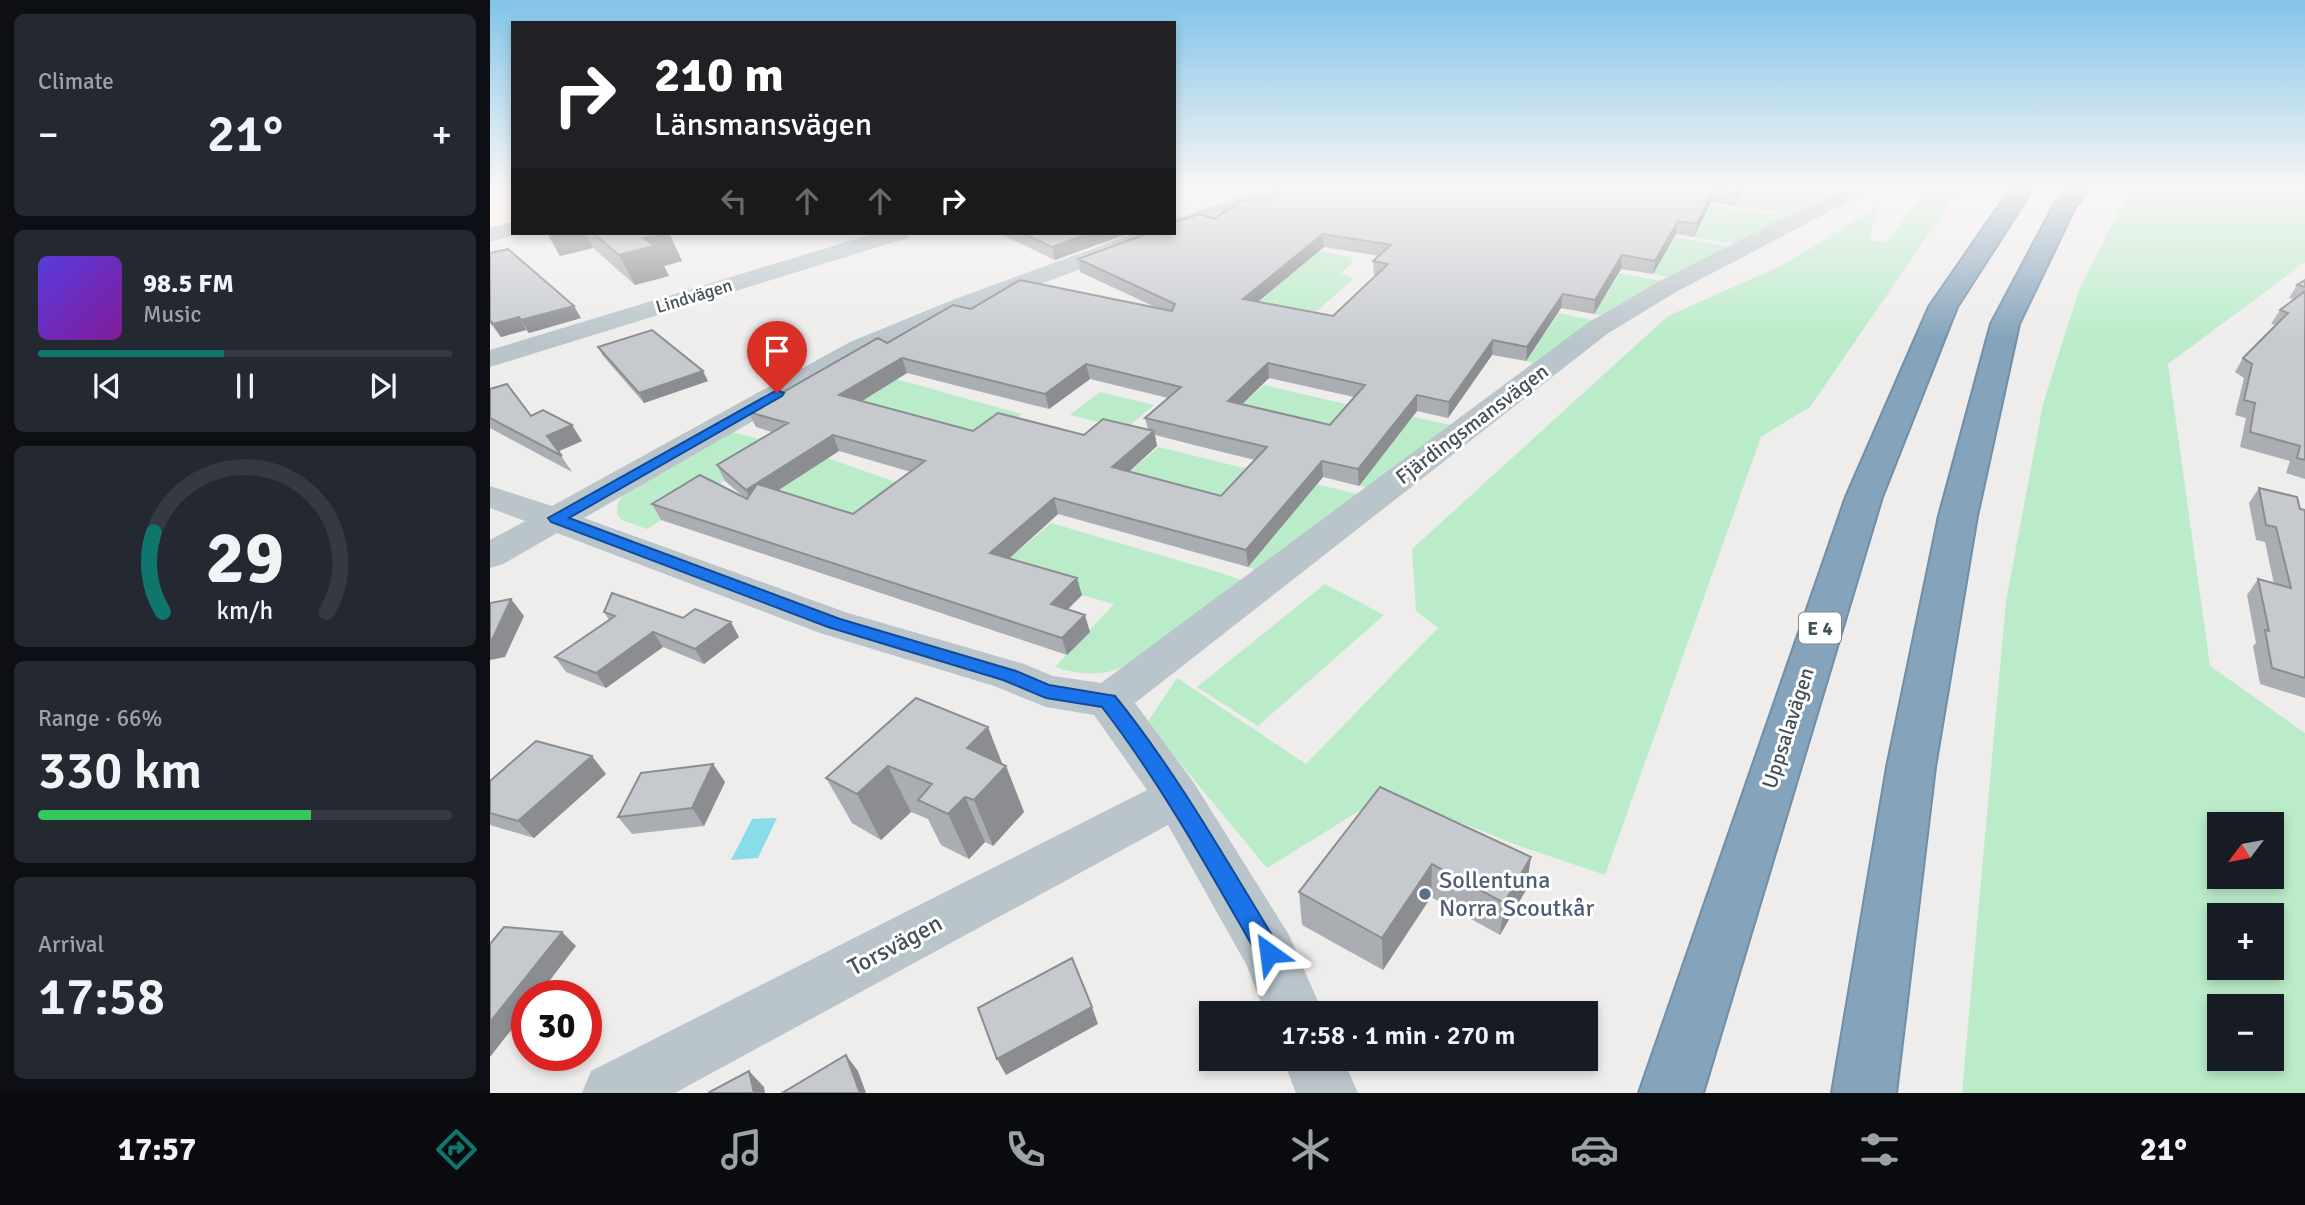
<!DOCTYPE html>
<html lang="en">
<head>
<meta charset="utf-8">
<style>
  :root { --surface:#171b24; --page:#242831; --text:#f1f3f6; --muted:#9ea1a6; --line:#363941; --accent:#0f766e }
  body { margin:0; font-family:Signika,sans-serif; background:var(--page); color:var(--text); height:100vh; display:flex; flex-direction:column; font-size:26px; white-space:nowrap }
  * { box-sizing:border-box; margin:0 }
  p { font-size:23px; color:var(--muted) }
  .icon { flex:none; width:38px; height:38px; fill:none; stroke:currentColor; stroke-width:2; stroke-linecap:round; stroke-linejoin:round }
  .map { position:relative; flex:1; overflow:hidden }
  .side { display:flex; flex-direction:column; gap:14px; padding:14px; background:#0d0f14; width:490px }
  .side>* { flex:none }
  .guide { position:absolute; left:21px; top:21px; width:665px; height:214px; border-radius:0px; box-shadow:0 4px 10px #0003; background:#202124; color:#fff; overflow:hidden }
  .needle { width:46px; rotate:238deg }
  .tools { position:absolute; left:1717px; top:812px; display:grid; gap:14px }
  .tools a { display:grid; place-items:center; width:77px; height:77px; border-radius:0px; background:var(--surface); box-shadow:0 4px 10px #0003; font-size:35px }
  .speed { position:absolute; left:21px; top:980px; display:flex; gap:14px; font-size:35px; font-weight:700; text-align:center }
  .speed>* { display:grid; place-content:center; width:91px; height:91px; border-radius:50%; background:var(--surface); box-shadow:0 4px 10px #0003; line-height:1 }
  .speed .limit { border:10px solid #d22; background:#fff; color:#111 }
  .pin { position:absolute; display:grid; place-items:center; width:60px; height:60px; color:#fff; margin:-72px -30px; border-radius:50% 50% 50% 0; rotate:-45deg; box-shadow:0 0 7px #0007 }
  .pin .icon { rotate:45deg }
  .me { position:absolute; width:77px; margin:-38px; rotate:329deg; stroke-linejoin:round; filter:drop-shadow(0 0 5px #0008) }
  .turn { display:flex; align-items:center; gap:24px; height:147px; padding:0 28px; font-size:32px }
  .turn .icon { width:91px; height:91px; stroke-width:2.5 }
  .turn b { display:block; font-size:49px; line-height:60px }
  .lanes { display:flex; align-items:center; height:66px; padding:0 28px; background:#0003; justify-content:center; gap:35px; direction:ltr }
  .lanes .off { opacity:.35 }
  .big { font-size:52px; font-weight:600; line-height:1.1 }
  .side .card { flex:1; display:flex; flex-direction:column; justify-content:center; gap:10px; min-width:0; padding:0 24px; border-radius:10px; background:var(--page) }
  .side .dial { align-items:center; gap:0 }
  .dial svg { height:182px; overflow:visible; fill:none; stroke:var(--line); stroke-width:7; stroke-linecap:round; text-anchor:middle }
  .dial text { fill:var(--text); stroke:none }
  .song { display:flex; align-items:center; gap:21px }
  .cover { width:84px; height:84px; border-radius:10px; background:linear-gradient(135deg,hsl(250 70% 55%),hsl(290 70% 35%)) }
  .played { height:7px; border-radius:4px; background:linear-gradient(90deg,var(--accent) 45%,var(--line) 45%) }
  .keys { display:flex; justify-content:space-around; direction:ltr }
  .heat { display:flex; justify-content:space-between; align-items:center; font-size:38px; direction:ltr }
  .charge { height:10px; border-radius:5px; background:linear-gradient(90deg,#34c759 66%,var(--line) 0) }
  .trip { position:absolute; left:709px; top:1001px; width:399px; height:70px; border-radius:0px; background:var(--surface); box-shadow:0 4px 10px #0003; font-weight:600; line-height:70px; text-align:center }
  .dock { display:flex; height:112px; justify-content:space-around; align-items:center; background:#090b0e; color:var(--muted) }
  .dock .icon { width:49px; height:49px }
  .dock .active { color:var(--accent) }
  .dock b { font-size:32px; color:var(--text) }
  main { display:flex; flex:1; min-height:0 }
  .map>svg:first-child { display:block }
  .commercial { fill:#fbf2e4 }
  .green { fill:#baecc9; fill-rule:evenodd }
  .water { fill:#89dde8 }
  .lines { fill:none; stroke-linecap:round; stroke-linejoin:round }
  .highway-casing { stroke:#708ea6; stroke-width:4 }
  .minor { fill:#bac5cb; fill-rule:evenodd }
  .highway { fill:#85a3ba; fill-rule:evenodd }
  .wall { fill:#aaaeb2; fill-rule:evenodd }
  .shaded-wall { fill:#8b8d91 }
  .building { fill:#c6cacf; stroke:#8b8d91; stroke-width:2; fill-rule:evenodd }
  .route { fill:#1a73e8; stroke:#114b97; stroke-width:2 }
  .service-dot { fill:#5c6f8a; stroke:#fff; stroke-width:2.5 }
  .labels { text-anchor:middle; stroke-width:6; stroke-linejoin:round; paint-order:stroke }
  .far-street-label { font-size:18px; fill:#455159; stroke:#fff }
  .shield { fill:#fff; stroke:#7d858b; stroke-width:2 }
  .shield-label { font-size:19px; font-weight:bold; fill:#455159 }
  .street-label { font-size:21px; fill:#455159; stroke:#fff }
  .near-service-label { font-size:24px; fill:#4e5e75; stroke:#fff; text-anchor:start }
  .near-street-label { font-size:24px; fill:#455159; stroke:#fff }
</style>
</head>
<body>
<main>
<section class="side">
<div class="card"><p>Climate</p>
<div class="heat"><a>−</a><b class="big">21°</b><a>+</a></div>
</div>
<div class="card">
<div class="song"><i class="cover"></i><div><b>98.5 FM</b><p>Music</p></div></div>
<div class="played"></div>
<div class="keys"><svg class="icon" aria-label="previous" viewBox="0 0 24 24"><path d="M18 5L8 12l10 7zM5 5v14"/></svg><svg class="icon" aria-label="pause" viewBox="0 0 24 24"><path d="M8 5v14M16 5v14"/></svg><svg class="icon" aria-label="next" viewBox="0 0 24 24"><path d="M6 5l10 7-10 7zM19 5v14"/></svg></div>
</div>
<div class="card dial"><svg viewBox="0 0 100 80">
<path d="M14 69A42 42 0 1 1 86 69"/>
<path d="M14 69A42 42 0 0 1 10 34" stroke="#0f766e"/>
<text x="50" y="56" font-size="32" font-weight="700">29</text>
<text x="50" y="72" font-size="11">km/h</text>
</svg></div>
<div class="card"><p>Range · 66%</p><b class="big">330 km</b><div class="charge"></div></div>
<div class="card"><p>Arrival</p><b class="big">17:58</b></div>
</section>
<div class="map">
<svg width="1815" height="1093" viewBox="0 0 1815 1093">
  <rect width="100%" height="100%" fill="#efecec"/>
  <path class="commercial" d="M0,187H23V222L0,228Z"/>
  <path class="green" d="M1253,187H1328L1349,190L1307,215L1245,206Z
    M1439,187H1471L1320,407L1271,437L1115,875L1027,845L937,809L880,804L777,868L657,723L687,678L816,764L948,628L926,611L922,549L1178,316L1295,264L1389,206L1379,240L1395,243Z
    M1641,187H1815V262L1678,364L1720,666L1815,733V1093H1472L1516,601L1553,404L1589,290ZM1729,824H1782V877H1729ZM1729,915H1782V968H1729ZM1729,1006H1782V1059H1729Z
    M1221,206L1297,216L1300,217L1246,244L1204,237Z
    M751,237L861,257L863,262L851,273L863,279L820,317L762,307L808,268Z
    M1184,237L1240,247L1179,277L1163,274Z
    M1130,273L1172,281L1110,315L1104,314Z
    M1069,313L1103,320L1043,363L1036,361Z
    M406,379L532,414L487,447L354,411Z
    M774,385L869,407L840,440L743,412Z
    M610,392L664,405L636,429L580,415Z
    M923,417L960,425L876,488L869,485Z
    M242,432L292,445L157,529L132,520L127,514L128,503L135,493Z
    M669,447L770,472L733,512L626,483Z
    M337,458L426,489L370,530L274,499Z
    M826,484L867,494L766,570L758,567Z
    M561,523L728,572L751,580C723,602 649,666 618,672C601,675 582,673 565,667L624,604L592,595L513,564Z
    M835,584L894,615L768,726L707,687Z"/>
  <path class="water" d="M287,818L268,858L241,860L262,819Z"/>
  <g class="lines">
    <g class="highway-casing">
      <path id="highway" d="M1522,187H1544L1467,307L1392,497L1213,1093H1149L1356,497L1439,307Z
        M1579,187H1601L1585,207L1529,324L1487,516L1445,767L1406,1093H1342L1397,767L1449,516L1501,324L1564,205Z"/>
    </g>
    <path class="minor" d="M778,187H808L805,191L684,233V219Z
      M1356,187H1382L1379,191L1186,292L1117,334L645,703L704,783L799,935L833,1013H775L757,966L678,825L185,1093H92L101,1071L657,790L604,715L556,707L504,686L330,633L67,533L13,564L0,568V540L35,521L0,508V486L62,506L360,342L465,299L646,233H677L674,238L483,309L380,354L94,518L358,613L534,664L563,676L611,683L1099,322L1168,282Z
      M23,221V233H31L0,242V228Z
      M386,233H420L417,238L0,367V350Z
      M793,1059H853L868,1093H806Z"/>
    <use href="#highway" class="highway"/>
  </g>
  <path class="wall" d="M796,187H1253L1245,206L1221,202L1204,237L1186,234L1163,274L1131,269L1104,314L1071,308L1036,361L1002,355L958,418L927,411L869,486L833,477L758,567L568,514L519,559L592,595L578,609L600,632L577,655L171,520L162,504L254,497L235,481L227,465L282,432L266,427L258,412L397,343L481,309L665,307L590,272L588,259L724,219L768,203ZM834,247L889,256L883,261L884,275H886L843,316L768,302ZM417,373L559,409L600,379L678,398L655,418L658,429L594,435L483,431L371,401ZM779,378L864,397L840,425L752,404ZM665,435L716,448L765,460L731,496L639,472L667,446ZM349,451L421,472L363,514L288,490Z
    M57,233H179L192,261L174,266L179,276L145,285L103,248L70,256Z
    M508,233H639L565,260Z
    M0,253L91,318L39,333L36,330L11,337L0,323Z
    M1815,280V479L1796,473L1800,461L1750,447L1756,418L1745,415L1754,378L1745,372L1753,358L1785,325L1781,324L1790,310L1804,299L1799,298L1807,285Z
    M108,347L218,381L154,403L113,356Z
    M0,389L41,416L92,441L68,451L82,472L0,428Z
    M1769,488L1810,509L1815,510V698L1770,684L1763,646L1766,643L1757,595L1768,579L1784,584L1775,542L1766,540L1759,503Z
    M114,612L193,618L249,637L214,664L173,647L116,688L76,672L65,657L119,620Z
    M426,698L513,764L516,766L534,812L503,846L495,842L479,859L451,845L438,819L421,812L391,840L362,823L336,778Z
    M223,764L235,782L214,826L142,834L128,817Z
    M116,774L44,838L0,825V781Z
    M890,787L1036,890L1010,935L941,897L893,970L812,925L809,892Z"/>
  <path class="shaded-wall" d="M1250,187H1253L1245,206L1247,194Z
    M1223,190L1221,202L1204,237L1207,224Z
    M1188,221L1186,234L1163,274L1165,261Z
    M57,233H95L103,248L70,256Z
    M175,233H179L192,261L174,266L179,276L145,285L129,255L154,238Z
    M601,233H639L565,260L562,247Z
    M833,234L834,247L754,313L753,299Z
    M1132,255L1131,269L1104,314L1105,300Z
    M1073,294L1071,308L1036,361L1037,347Z
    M84,306L91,318L39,333L31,320Z
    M29,317L36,330L11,337L3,324Z
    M1003,340L1002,355L958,418L959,402Z
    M412,358L417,373L356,411L349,395Z
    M778,363L779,378L740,416L738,401Z
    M596,364L600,379L559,409L555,394Z
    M213,371L218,381L154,403L149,393Z
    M927,395V411L869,486L868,469Z
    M82,425L92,441L67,452L57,436Z
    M664,431L667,446L626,483L622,467Z
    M343,435L349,451L264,506L256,490Z
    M832,461L833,477L758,567L756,550Z
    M564,498L568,514L506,570L500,553Z
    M587,578L592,595L566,621L561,604Z
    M21,599L34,616L15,657L0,660V640Z
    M595,615L600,632L577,655L572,638Z
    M241,622L249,637L214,664L205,649Z
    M163,632L173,647L116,688L106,673Z
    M498,727L514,768L516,766L534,812L503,846L484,800L477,748Z
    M102,756L116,774L44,838L28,821Z
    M223,764L235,782L214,826L202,808Z
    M398,766L421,812L391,840L367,794Z
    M475,797L495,842L479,859L458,814Z
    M1041,857L1036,890L1010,935L1014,903Z
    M942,864L941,897L893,970L892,938Z
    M72,932L86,946L48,996H37V1010L0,1057V1022Z
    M602,1007L608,1024L516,1075L507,1059Z
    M356,1055L368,1071L376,1093H370Z
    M259,1071L274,1087L275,1093H264Z"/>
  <path class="building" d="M796,187H1250L1247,194L1223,190L1207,224L1188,221L1165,261L1132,255L1105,300L1073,294L1037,347L1003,340L959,402L927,395L868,469L832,461L756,550L564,498L500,553L587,578L561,604L595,615L572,638L162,504L210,475L257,499L267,484L363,514L435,461L343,435L256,490L227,465L298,423L258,412L388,338L397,343L463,305L481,309L530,280L682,311L685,304L588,259L659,233H684V222L710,214L724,219L753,200L768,203ZM833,234L901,245L883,261L898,264L843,316L753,299ZM412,358L555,394L596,364L691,387L655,418L777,447L731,496L622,467L664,431L613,419L594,435L508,413L483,431L349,395ZM778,363L875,385L840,425L738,401Z
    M103,233H175L154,238L164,246L129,255Z
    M532,233H601L562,247Z
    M18,249L84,306L31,320L29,317L3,324L0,320V253Z
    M1815,280V287L1807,285Z
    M1815,291V460L1807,458L1810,446L1760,432L1765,403L1754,400L1762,364L1753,358L1798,313L1790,310Z
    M162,330L213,371L149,393L108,347Z
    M17,384L41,416L53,410L82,425L57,436L72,456L0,418V389Z
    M1769,488L1807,497L1810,509L1815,510V678L1782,668L1775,630L1779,631L1768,579L1801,588L1786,527L1776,525Z
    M122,593L193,618L205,609L241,622L205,649L163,632L106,673L65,657L125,616L114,612Z
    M21,599L2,640H0V603Z
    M426,698L498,727L477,748L516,766L484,800L475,797L458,814L428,800L442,784L398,766L367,794L336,778Z
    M46,741L102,756L28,821L0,813V781Z
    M223,764L202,808L128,817L151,773Z
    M890,787L1041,857L1014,903L942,864L892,938L809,892Z
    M14,927L72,932L0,1022V944Z
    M582,958L602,1007L507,1059L488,1008Z
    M356,1055L370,1093H292Z
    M259,1071L264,1093H218Z"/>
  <linearGradient id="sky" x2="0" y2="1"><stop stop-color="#82c4e8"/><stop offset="0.55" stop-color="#f8f6f6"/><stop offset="1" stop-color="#f8f6f6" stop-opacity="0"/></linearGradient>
  <rect width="1815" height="340" fill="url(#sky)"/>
  <path class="route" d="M287,390L294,393L292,396L79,518L350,619L526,671L559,685L625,696C687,773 736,860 788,945L791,953L788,961L779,964L771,961C721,874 673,786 612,707L556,698L513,680L338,627L61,522L58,518Z"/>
  <circle class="service-dot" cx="935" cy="894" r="7"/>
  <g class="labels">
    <g class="far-street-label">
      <text transform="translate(204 296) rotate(-17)" y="6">Lindvägen</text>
    </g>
    <rect class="shield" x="1309" y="612.5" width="42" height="31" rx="5"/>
    <g class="shield-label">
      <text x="1330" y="635">E 4</text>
    </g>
    <g class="street-label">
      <text transform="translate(982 424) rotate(-37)" y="7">Fjärdingsmansvägen</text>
      <text transform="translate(1298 728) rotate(-72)" y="7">Uppsalavägen</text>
    </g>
    <g class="near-service-label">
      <text x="949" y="888">Sollentuna<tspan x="949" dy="28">Norra Scoutkår</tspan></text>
    </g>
    <g class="near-street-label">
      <text transform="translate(405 945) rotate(-28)" y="8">Torsvägen</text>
    </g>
  </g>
</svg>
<div class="tools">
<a><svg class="needle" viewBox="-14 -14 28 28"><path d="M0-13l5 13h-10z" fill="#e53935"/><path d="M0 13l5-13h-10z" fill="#9ea1a6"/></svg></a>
<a>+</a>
<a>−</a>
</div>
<div class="speed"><div class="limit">30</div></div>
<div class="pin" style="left:287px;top:393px;background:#d93025"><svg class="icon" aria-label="arrive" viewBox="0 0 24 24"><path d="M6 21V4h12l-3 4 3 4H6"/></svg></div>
<svg class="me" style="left:779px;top:953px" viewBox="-20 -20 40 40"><path d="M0-17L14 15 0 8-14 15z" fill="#1a73e8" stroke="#fff" stroke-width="4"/></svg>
<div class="trip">17:58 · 1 min · 270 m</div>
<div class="guide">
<div class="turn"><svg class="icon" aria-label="right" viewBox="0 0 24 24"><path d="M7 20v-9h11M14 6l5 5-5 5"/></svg><div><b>210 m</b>Länsmansvägen</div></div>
<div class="lanes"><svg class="icon off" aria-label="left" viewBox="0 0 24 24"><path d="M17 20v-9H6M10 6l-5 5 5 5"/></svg><svg class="icon off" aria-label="ahead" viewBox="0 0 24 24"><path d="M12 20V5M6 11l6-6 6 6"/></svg><svg class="icon off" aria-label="ahead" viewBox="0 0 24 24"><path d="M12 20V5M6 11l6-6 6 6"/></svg><svg class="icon" aria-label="right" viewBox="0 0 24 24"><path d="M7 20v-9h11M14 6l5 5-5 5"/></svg></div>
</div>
</div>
</main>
<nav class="dock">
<b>17:57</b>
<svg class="icon active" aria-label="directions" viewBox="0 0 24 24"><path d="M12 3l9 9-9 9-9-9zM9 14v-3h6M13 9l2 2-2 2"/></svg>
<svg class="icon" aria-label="music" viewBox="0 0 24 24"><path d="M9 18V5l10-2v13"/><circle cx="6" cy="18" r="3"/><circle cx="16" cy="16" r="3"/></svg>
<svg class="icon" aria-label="phone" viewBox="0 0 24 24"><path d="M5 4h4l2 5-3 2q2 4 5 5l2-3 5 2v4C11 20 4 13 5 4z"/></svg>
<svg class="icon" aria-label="climate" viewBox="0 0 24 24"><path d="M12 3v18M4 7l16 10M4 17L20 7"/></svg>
<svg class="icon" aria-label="car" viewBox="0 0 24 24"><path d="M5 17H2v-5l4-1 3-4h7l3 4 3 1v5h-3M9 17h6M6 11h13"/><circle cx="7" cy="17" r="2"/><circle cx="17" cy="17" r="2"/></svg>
<svg class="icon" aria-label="filters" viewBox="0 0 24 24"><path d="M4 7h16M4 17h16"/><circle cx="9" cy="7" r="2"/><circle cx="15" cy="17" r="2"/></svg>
<b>21°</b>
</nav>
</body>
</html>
